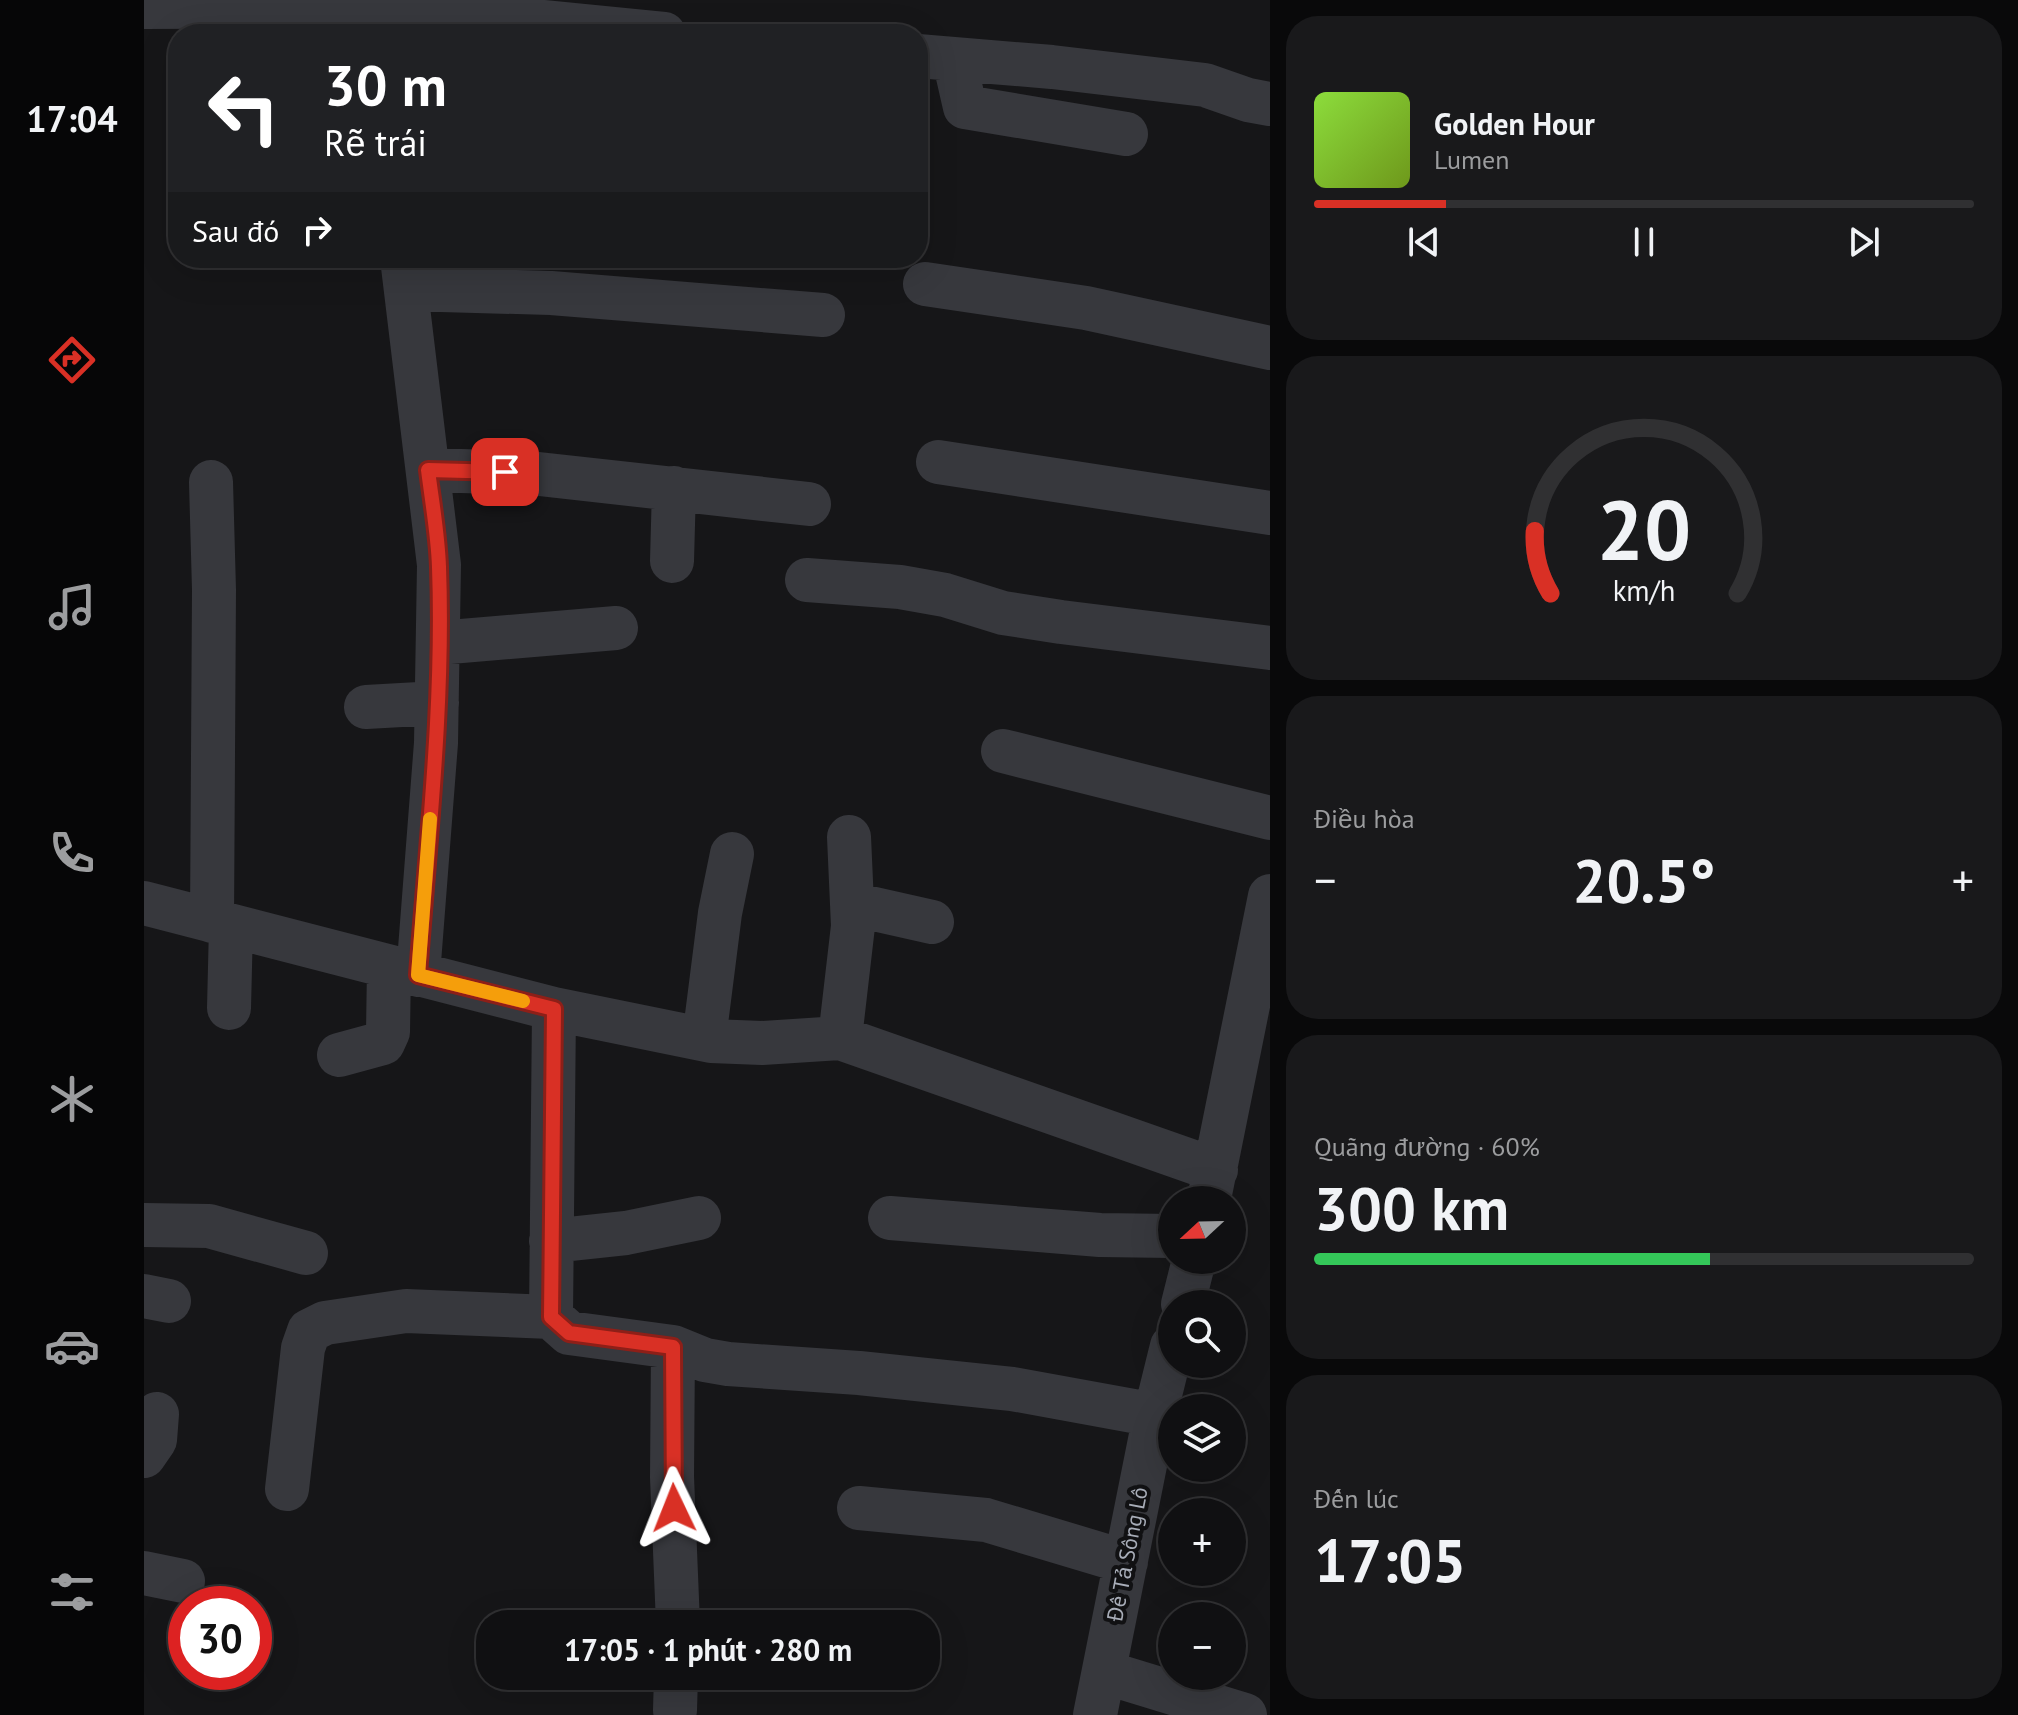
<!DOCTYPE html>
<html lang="vi">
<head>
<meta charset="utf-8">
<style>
  :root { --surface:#101012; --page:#19191b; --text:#f1f3f6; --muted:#9c9d9f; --line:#303032; --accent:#d93025 }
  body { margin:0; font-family:"PT Sans",sans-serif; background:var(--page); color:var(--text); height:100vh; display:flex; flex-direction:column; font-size:30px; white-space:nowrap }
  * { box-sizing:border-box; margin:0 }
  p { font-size:26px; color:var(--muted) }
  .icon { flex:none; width:44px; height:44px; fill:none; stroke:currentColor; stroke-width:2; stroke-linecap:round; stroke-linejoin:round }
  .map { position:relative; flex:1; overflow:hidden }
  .side { display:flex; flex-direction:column; gap:16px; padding:16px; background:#09090a; width:748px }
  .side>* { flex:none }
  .hud { position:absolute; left:24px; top:24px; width:760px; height:244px; border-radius:32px; box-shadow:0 8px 32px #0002,0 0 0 2px var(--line); background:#202124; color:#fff; overflow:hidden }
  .needle { width:52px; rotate:248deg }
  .fabs { position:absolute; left:1014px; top:1186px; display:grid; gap:16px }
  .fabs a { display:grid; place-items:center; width:88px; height:88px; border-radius:50%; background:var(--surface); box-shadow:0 8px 32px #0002,0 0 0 2px var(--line); font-size:40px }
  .speed { position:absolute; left:24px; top:1586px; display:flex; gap:16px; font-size:40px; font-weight:700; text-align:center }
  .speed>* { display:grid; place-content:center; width:104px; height:104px; border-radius:50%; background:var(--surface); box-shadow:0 8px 32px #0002,0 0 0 2px var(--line); line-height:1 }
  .speed .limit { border:12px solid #d22; background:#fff; color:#111 }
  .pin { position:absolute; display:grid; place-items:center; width:68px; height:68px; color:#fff; margin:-34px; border-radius:16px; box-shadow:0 4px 12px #0006 }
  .me { position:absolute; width:88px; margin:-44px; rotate:358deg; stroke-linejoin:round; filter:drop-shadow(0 0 6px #0008) }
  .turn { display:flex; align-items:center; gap:28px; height:168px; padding:0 24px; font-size:36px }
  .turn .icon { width:104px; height:104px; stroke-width:2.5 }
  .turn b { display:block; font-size:56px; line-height:68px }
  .then { display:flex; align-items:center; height:76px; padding:0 24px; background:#0003; gap:16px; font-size:30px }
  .big { font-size:60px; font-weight:600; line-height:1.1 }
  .side .card { flex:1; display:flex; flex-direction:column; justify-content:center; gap:12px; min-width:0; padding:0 28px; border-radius:32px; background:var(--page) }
  .side .dial { align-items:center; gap:0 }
  .dial svg { height:208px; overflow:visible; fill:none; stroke:var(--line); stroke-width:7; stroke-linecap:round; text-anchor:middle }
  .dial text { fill:var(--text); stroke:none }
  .song { display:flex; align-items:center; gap:24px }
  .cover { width:96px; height:96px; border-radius:12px; background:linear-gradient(135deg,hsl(90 70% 55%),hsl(80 70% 35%)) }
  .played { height:8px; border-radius:4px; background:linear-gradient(90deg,var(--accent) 20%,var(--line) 20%) }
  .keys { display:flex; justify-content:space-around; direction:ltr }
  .heat { display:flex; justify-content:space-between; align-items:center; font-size:44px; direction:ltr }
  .charge { height:12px; border-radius:6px; background:linear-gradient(90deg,#34c759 60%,var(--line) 0) }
  .trip { position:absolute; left:332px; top:1610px; width:464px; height:80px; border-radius:32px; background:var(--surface); box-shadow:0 8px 32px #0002,0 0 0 2px var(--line); font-weight:600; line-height:80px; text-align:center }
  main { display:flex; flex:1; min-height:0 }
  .menu { display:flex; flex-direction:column; width:144px; justify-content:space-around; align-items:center; background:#060607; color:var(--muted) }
  .menu .icon { width:56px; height:56px }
  .menu .current { color:var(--accent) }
  .menu b { font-size:36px; color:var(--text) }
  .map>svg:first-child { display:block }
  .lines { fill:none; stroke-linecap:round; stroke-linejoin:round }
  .minor { stroke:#37383d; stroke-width:44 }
  .route-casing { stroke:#8d1f18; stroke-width:20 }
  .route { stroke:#d93025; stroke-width:14 }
  .slow { stroke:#f59e0b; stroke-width:14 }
  .labels { text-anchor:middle; stroke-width:8; stroke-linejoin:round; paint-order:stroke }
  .street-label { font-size:22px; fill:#a8adb8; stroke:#111113 }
</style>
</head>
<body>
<main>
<nav class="menu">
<b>17:04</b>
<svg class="icon current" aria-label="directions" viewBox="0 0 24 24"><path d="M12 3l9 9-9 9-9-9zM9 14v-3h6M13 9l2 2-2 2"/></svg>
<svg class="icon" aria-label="music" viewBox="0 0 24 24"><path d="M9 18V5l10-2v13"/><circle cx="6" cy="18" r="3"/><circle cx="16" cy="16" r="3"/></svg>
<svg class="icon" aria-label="phone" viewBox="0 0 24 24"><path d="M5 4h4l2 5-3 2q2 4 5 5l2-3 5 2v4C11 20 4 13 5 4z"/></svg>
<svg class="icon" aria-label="climate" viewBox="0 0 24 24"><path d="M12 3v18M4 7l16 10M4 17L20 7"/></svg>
<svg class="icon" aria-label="car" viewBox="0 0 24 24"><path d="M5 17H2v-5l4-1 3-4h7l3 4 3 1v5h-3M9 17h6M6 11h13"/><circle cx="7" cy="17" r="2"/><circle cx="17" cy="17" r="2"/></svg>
<svg class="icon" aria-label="filters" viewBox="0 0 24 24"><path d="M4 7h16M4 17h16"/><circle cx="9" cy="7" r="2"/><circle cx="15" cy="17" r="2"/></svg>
</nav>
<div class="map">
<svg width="1126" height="1715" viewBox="0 0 1126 1715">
  <rect width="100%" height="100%" fill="#161618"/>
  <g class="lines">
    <path class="minor" d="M0,7L240,6L520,34
      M774,56L908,67L1061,85L1104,100L1126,104
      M810,59L821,107L982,134
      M258,258L295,565L292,743L274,975
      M781,284L942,308L1126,348
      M262,289L407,293L679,315
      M794,462L1126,513
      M284,470L386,473L665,504
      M67,482L70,590L68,921
      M528,561L530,488
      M663,580L756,587L801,595L859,613L917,622L1126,648
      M294,643L472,628
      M222,707L293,703
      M859,751L1126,818
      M0,903L410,1009L567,1041L618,1043L696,1038L1072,1170
      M708,904L788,922
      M85,1008L87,926
      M410,1009L407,1317L425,1333L529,1347L561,1360L584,1364L715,1373L868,1389L1011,1415
      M696,1038L709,926L705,837
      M560,1039L576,913L588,854
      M195,1055L239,1043L244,1032L245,967
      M1065,1199L1126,896
      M746,1218L956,1235L1028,1236
      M0,1225L65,1226L162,1253
      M407,1241L482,1233L555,1218
      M0,1296L25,1301
      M1039,1304L1050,1260
      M529,1347L528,1477L534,1624
      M0,1456L11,1440L13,1414
      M143,1489L159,1348L165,1331L181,1323L262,1311L407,1317
      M715,1508L842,1520L982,1562
      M0,1573L39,1581
      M960,1672L1101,1715
      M531,1710L532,1676
      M951,1715L1011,1415L1028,1346"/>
  </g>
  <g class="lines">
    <g class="route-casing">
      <path id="route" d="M361,472L284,470C288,502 294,535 295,567C300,702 284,840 274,975L410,1009L407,1317L425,1333L529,1347L530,1508"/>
    </g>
    <use href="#route" class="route"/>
    <path class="slow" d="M286,819L274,975L379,1001"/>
  </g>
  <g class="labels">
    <g class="street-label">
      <text transform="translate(983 1554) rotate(-79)" y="8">Đê Tả Sông Lô</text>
    </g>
  </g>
</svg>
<div class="fabs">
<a><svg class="needle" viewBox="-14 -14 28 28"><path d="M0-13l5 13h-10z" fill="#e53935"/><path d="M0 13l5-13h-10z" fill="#9c9d9f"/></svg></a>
<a><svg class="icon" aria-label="search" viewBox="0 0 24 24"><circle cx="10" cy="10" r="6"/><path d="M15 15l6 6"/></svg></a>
<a><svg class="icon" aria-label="layers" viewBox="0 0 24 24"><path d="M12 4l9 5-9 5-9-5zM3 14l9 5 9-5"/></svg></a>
<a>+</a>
<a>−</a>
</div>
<div class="speed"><div class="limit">30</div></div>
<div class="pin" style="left:361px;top:472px;background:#d93025"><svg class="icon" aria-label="arrive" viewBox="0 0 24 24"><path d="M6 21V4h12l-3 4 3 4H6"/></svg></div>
<svg class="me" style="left:530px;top:1508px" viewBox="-20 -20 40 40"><path d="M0-17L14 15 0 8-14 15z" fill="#d93025" stroke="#fff" stroke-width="4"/></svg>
<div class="trip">17:05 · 1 phút · 280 m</div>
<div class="hud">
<div class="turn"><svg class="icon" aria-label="left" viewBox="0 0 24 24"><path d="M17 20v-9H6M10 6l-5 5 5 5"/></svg><div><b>30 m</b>Rẽ trái</div></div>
<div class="then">Sau đó<svg class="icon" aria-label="right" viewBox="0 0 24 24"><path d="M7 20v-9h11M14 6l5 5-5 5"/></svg></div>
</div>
</div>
<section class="side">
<div class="card">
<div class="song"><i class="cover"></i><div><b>Golden Hour</b><p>Lumen</p></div></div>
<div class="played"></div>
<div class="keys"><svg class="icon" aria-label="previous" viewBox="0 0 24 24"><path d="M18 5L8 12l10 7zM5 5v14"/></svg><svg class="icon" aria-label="pause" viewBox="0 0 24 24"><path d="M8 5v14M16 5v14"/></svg><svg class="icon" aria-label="next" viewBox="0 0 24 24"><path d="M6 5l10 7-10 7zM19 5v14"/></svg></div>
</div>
<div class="card dial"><svg viewBox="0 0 100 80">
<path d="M14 69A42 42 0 1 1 86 69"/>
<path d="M14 69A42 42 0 0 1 8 45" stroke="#d93025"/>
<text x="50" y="56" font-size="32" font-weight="700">20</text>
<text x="50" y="72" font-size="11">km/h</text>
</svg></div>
<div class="card"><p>Điều hòa</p>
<div class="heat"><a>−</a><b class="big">20.5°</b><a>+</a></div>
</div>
<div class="card"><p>Quãng đường · 60%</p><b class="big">300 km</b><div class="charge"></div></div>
<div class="card"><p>Đến lúc</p><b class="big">17:05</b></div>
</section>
</main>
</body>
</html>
